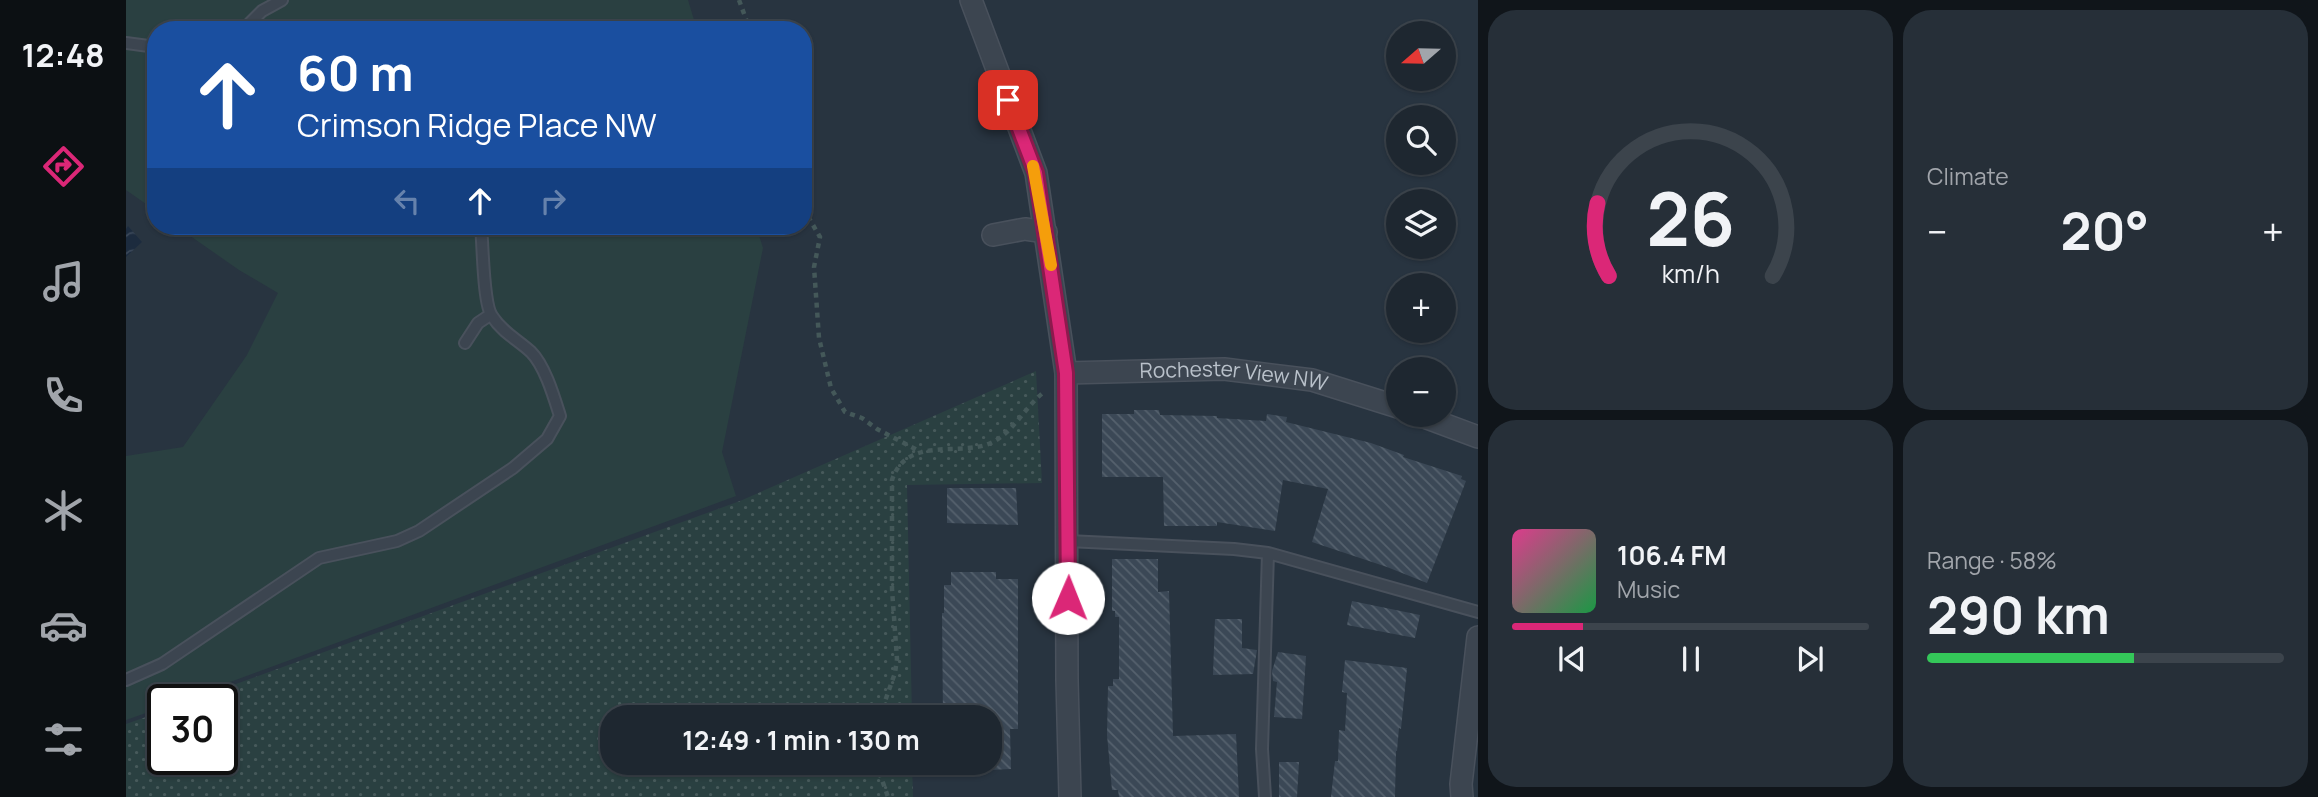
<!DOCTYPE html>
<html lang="en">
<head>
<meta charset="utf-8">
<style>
  :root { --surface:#1e2730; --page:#262f38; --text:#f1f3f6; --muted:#a1a5ab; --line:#3c444c; --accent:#db2777 }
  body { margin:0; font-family:Manrope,sans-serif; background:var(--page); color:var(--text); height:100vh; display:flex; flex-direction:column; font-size:26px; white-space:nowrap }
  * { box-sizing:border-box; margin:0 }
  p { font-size:23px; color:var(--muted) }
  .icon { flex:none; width:38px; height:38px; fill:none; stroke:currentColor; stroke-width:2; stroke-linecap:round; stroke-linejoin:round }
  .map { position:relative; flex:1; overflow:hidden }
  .panel { display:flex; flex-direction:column; gap:10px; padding:10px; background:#10151a; width:840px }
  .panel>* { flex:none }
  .banner { position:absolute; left:21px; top:21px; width:665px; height:214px; border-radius:28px; box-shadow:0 2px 5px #0004,0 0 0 2px var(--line); background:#1a4fa0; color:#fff; overflow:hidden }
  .needle { width:46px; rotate:250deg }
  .controls { position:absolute; left:1260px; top:21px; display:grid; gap:14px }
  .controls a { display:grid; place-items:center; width:70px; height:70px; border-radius:50%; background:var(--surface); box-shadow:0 2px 5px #0004,0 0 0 2px var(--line); font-size:35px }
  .speed { position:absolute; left:21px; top:684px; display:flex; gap:14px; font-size:35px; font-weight:700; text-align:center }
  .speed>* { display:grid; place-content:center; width:91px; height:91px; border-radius:50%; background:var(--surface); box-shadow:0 2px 5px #0004,0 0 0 2px var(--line); line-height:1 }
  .speed .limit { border:4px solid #111; border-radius:10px; background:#fff; color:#111 }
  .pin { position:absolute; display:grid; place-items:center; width:60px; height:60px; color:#fff; margin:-30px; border-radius:14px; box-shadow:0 4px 10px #0006 }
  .me { position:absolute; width:77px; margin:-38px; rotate:1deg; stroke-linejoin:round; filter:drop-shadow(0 0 5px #0008) }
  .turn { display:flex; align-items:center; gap:24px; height:147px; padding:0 35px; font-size:32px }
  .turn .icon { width:91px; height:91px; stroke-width:2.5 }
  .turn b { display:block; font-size:49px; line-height:60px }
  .lanes { display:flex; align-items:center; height:66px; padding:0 35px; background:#0003; justify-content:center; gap:35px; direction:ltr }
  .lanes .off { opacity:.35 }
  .big { font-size:52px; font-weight:700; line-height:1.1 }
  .panel .widget { flex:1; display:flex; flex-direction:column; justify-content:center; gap:10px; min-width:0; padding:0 24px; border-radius:28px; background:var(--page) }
  .panel .dial { align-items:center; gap:0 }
  .dial svg { height:182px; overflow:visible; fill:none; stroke:var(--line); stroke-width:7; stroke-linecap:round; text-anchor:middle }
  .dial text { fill:var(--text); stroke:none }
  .song { display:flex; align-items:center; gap:21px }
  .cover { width:84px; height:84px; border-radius:10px; background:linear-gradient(135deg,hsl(330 70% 55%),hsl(140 70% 35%)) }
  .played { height:7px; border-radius:4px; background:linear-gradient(90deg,var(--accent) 20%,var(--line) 20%) }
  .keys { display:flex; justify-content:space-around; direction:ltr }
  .heat { display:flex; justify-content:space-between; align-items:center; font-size:38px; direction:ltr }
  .charge { height:10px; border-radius:5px; background:linear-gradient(90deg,#34c759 58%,var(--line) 0) }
  .panel .tiles { flex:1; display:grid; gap:10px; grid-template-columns:repeat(2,1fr) }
  .trip { position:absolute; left:474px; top:705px; width:402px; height:70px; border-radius:28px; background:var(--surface); box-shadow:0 2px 5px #0004,0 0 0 2px var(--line); font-weight:700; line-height:70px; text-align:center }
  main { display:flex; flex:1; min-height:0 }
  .dock { display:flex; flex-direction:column; width:126px; justify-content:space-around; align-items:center; background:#0c1013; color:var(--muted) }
  .dock .icon { width:49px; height:49px }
  .dock .current { color:var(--accent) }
  .dock b { font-size:32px; color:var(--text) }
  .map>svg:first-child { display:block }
  .grass { fill:#2a4041 }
  .park { fill:url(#park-dots) }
  .water { fill:url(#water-waves) }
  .building { fill:url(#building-back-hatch) }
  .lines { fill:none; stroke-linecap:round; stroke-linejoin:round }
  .lane-casing { stroke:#49515c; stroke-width:14 }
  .street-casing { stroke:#49515c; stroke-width:24 }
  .path { stroke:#445859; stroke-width:4.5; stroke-dasharray:5 5; stroke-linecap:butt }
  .lane { stroke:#3c4550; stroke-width:10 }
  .street { stroke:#3c4550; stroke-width:21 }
  .route-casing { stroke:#8e194d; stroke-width:18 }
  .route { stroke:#db2777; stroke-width:12 }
  .slow { stroke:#f59e0b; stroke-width:12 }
  .labels { text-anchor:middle; stroke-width:7; stroke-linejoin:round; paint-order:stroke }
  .street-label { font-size:21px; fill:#b9c1ca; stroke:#212a35 }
</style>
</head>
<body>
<main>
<nav class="dock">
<b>12:48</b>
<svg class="icon current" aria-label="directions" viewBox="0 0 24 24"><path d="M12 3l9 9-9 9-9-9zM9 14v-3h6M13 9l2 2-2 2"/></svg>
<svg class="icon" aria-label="music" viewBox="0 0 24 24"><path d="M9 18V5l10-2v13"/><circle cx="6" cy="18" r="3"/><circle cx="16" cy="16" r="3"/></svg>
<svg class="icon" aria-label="phone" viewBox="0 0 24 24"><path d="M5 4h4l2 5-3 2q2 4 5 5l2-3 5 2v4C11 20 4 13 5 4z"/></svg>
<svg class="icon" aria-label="climate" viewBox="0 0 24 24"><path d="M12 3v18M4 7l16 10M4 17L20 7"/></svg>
<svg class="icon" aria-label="car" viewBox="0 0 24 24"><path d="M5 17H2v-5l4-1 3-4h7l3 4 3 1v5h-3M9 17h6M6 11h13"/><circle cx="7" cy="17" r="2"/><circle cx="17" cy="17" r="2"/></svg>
<svg class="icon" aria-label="filters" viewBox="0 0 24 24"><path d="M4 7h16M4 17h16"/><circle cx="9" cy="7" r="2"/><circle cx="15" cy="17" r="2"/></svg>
</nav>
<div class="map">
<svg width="1352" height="797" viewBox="0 0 1352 797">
  <defs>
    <pattern id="park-dots" width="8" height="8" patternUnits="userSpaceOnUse" patternTransform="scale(1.75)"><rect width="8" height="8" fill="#2a4041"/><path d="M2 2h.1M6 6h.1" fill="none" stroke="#475a5b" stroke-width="1.8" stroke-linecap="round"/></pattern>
    <pattern id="water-waves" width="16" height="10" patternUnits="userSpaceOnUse" patternTransform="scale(1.75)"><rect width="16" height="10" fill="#1c2b3e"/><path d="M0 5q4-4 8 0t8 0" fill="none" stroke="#3b4859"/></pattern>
    <pattern id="building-back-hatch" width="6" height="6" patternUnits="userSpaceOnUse" patternTransform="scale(1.75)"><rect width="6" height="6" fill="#3b4856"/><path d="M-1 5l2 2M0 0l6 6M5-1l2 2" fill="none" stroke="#55616d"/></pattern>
  </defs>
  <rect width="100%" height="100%" fill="#283440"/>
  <path class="grass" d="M0,0H562L571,30H30V211L0,190Z
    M50,226H630L637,248L596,452L610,496L55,700H37V707L0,720V456L57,447L121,355L152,293L113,270Z"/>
  <path class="park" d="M910,371L916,483L781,485L786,717L486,718V763H786L787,797H0V724L37,711V760H96V700H66L614,501Z"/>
  <path class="water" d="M2,226L16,242L0,257V229Z"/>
  <path class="building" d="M1008,410H1033L1034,415L1091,416V418L1140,421L1141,414L1161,417L1160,422L1245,443L1278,455L1277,457L1336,476L1335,479L1340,481L1301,583L1261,567L1186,542L1202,489L1157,480L1149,531L1091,522V526H1038L1037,477H976V414H1008Z
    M821,488H890L892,525L821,523Z
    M986,559H1032V592L1043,591L1047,736L1110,734L1113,797H993L992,790H986L981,735L982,686H987V679H993V617H989V611H986Z
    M825,572H870V579H892V729H884L885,769L864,770V718H817L816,613H818V585H825Z
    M1226,601L1294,615L1289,638L1221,625Z
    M1089,619H1116V648L1131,650L1127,674L1087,675Z
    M1152,652L1180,656L1176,719L1148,717L1151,682L1147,681L1146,671Z
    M1219,660L1281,668L1275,729L1273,728L1271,751H1270L1269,797H1205L1209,761H1212L1213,730L1219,731L1221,693L1216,692Z
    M1153,762H1173L1171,797H1153Z"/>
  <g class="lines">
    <g class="lane-casing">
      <path id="lane" d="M117,30L136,11L156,0
        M0,43L30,47
        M339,343L352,323L364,315
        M942,541L1108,549L1142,553L1352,612
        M0,680L36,664L193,558L271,541L293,531L387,468L421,439L434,416C428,397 419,366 405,352C392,340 376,332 366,316C357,304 357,245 355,226
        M1139,797L1136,749L1142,553"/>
    </g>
    <g class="street-casing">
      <g id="street">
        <path d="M845,0L910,173L940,373L941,680L944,797"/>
        <path d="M867,235L899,229L920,232"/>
        <path id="s1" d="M940,373L1098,369L1186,380L1272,407"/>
        <path d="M1293,415L1352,437"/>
        <path d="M1336,797L1335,784L1352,637"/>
      </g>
    </g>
    <path class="path" d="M613,0L624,30
      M677,208L694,237L688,267L693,338L705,388L719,412L736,418L751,429L795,452
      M753,718L769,673L771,659L766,589V480C781,434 836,458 867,442C888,431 899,407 918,392
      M750,763L762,797"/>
    <use href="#lane" class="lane"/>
    <use href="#street" class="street"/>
  </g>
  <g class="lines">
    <g class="route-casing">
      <path id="route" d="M882,100L910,173L940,373L942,598"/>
    </g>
    <use href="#route" class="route"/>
    <path class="slow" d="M907,166L925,265"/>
  </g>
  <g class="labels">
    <g class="street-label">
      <text dy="7" stroke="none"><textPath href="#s1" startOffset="168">Rochester View NW</textPath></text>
    </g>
  </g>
</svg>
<div class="controls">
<a><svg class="needle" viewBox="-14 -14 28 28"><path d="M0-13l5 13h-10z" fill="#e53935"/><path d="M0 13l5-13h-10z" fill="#a1a5ab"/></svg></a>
<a><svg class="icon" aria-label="search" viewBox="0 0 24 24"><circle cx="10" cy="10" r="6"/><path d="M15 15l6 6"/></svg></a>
<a><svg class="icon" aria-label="layers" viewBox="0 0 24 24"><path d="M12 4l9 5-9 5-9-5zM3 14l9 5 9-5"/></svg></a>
<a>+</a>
<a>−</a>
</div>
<div class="speed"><div class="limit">30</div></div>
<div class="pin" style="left:882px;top:100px;background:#d93025"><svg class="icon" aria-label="arrive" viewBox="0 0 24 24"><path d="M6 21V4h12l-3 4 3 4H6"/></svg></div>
<svg class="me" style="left:942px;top:598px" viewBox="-20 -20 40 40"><circle r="19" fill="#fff"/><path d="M0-13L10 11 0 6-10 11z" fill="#db2777"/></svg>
<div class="trip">12:49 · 1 min · 130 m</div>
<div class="banner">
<div class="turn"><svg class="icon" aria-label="ahead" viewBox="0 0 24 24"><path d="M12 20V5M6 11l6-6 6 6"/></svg><div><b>60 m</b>Crimson Ridge Place NW</div></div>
<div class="lanes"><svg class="icon off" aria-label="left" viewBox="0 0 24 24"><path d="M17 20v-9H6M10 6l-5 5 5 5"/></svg><svg class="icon" aria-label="ahead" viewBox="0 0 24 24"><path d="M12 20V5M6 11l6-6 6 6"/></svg><svg class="icon off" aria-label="right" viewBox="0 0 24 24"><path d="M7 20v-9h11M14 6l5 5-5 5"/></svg></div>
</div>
</div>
<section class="panel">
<div class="tiles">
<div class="widget dial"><svg viewBox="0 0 100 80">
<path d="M14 69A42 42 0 1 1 86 69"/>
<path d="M14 69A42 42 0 0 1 9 37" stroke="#db2777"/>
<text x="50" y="56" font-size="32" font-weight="700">26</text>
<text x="50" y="72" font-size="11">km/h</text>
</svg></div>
<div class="widget"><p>Climate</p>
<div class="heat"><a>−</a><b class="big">20°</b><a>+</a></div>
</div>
<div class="widget">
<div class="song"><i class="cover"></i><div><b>106.4 FM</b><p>Music</p></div></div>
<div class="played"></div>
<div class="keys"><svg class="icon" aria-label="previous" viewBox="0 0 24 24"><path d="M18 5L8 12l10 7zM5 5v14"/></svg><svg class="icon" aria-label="pause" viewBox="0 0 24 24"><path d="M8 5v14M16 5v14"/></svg><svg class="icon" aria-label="next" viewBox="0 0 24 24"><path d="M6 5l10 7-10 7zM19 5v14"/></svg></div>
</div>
<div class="widget"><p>Range · 58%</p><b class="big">290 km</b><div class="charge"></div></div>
</div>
</section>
</main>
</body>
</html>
